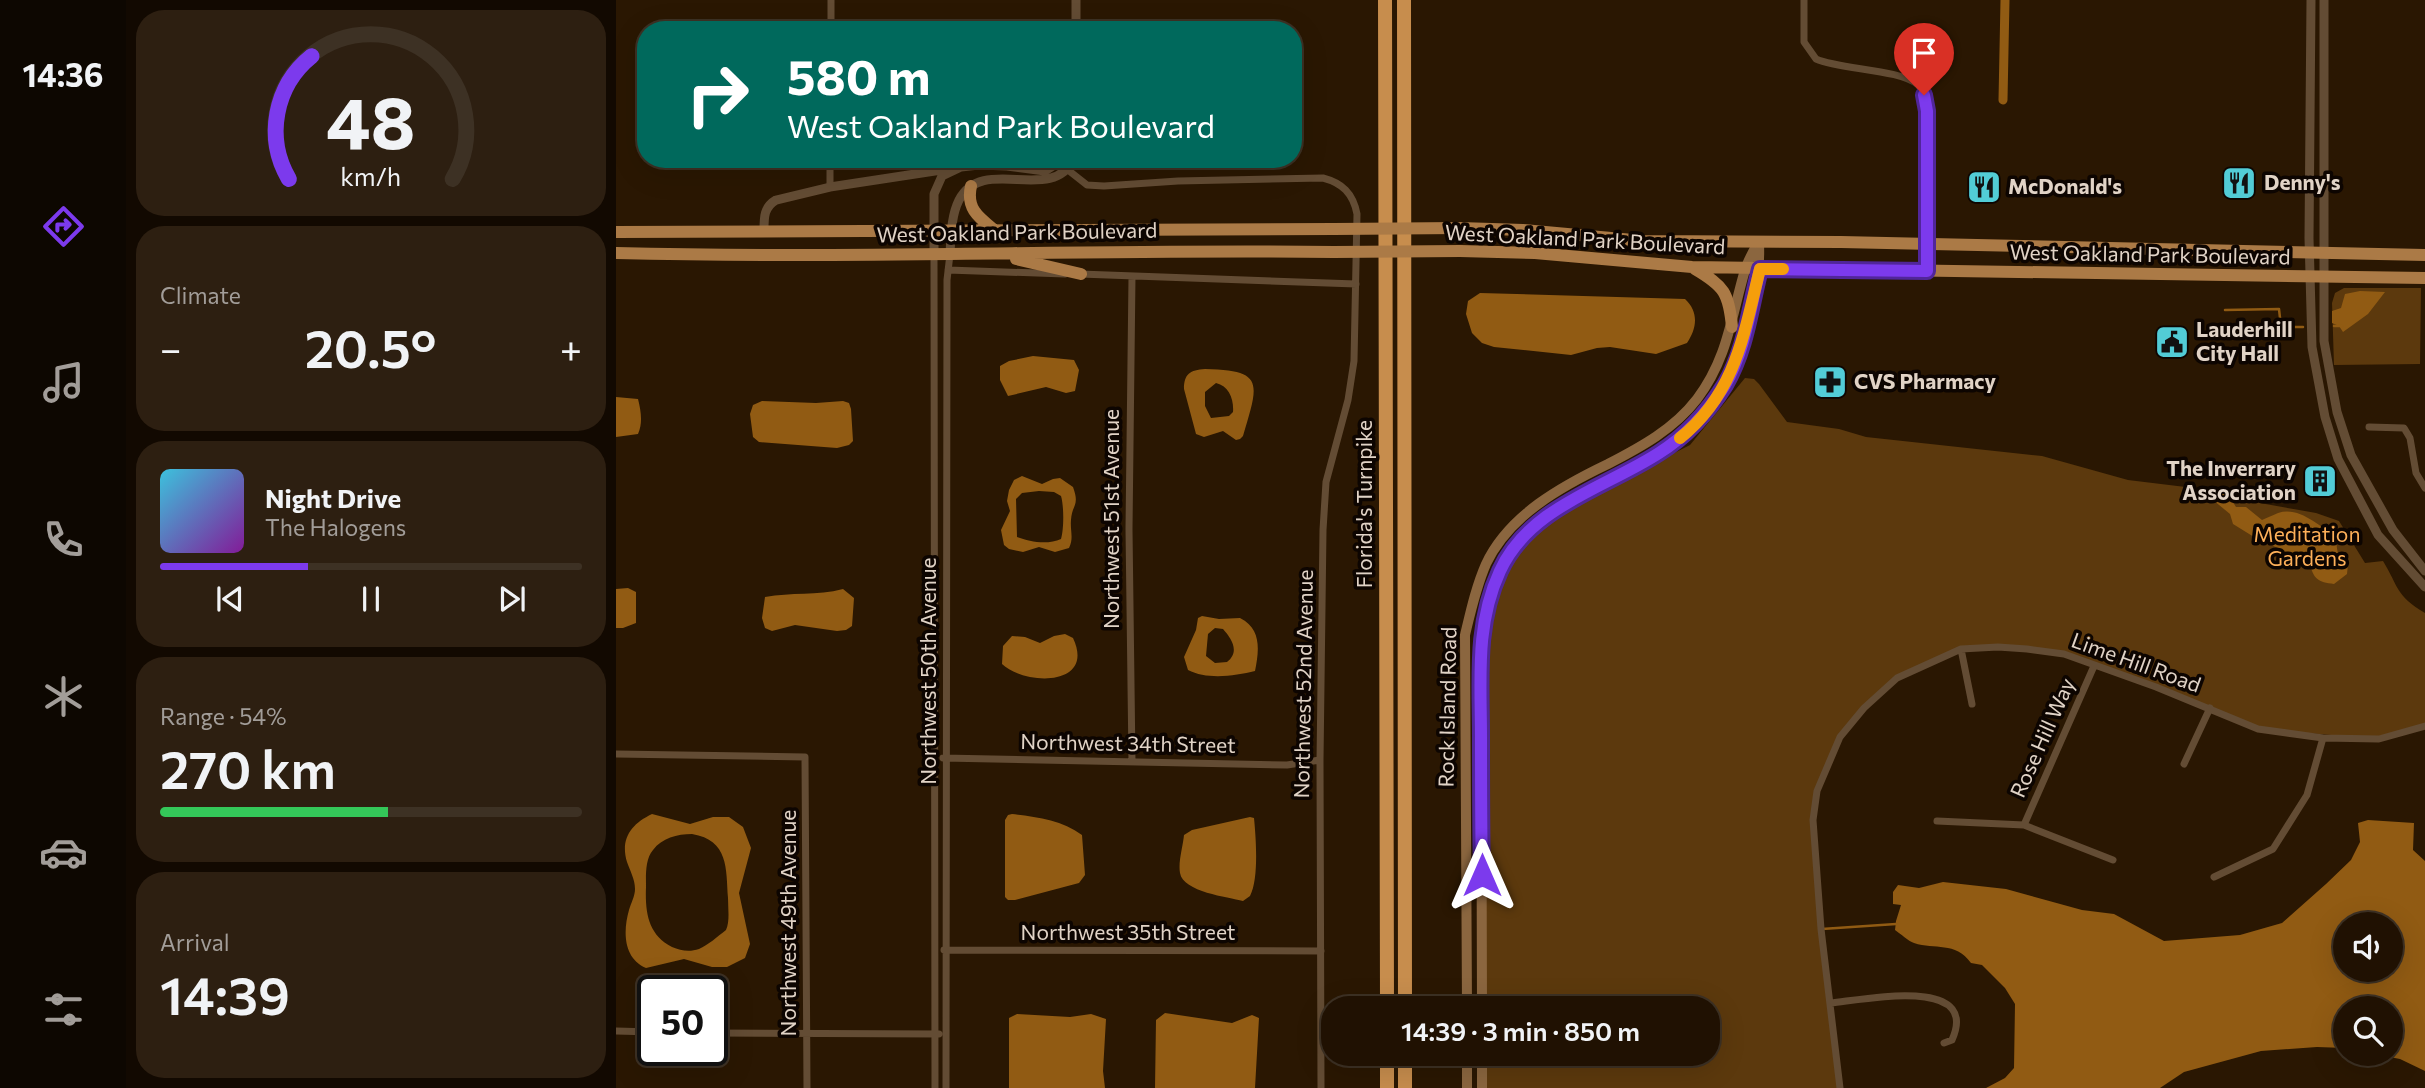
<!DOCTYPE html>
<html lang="en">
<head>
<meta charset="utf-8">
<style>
  :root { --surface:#201102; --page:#2d1f11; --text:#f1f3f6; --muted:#a29d99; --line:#3d3124; --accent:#7c3aed }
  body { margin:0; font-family:Commissioner,sans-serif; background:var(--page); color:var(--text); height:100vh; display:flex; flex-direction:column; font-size:26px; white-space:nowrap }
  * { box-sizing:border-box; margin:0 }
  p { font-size:23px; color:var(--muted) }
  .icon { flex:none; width:38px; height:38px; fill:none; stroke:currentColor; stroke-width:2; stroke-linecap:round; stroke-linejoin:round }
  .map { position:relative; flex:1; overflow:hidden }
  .drawer { display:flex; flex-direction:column; gap:10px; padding:10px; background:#120901; width:490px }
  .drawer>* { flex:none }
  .top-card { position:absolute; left:21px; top:21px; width:665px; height:147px; border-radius:28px; box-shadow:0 7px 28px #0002,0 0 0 2px var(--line); background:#00695c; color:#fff; overflow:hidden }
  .fabs { position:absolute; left:1717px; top:912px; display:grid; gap:14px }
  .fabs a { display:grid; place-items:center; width:70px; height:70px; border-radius:50%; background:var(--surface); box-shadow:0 7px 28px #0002,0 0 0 2px var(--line); font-size:35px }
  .speed { position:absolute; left:21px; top:975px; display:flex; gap:14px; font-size:35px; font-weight:700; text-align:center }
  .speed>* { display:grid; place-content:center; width:91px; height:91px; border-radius:50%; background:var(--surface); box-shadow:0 7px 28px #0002,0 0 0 2px var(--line); line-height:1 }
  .speed .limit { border:4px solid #111; border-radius:10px; background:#fff; color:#111 }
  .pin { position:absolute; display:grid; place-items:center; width:60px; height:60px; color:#fff; margin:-72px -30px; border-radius:50% 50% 50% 0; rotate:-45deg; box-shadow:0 0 7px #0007 }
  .pin .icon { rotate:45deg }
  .me { position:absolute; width:77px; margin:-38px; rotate:0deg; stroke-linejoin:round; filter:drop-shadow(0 0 5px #0008) }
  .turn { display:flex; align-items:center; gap:24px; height:147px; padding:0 35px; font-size:32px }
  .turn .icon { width:91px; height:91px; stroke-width:2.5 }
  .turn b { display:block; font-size:49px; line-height:60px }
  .big { font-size:52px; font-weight:600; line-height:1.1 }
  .drawer .tile { flex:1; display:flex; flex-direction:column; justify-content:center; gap:10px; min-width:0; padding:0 24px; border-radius:28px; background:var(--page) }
  .drawer .dial { align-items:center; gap:0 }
  .dial svg { height:182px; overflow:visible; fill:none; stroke:var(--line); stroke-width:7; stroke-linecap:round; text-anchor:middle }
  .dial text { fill:var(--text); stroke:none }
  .song { display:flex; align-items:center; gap:21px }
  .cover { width:84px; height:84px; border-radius:10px; background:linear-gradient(135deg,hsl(190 70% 55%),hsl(290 70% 35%)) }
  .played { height:7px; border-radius:4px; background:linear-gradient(90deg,var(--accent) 35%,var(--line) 35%) }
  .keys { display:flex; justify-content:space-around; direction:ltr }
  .heat { display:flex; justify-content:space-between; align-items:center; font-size:38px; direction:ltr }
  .charge { height:10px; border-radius:5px; background:linear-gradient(90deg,#34c759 54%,var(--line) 0) }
  .trip { position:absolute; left:705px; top:996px; width:399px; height:70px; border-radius:28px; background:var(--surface); box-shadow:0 7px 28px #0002,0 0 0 2px var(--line); font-weight:600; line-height:70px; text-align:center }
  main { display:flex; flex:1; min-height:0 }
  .tab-bar { display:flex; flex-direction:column; width:126px; justify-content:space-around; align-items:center; background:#0d0701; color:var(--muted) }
  .tab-bar .icon { width:49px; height:49px }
  .tab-bar .current { color:var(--accent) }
  .tab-bar b { font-size:32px; color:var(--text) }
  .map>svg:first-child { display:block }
  .green { fill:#5c390d }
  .water { fill:#915b13; fill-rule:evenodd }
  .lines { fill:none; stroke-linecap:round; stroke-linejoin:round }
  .stream { stroke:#915b13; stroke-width:2.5 }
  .canal { stroke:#915b13; stroke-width:9 }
  .minor { stroke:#634c34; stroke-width:7 }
  .tertiary { stroke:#634c34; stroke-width:9 }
  .secondary { stroke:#8b663f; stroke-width:10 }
  .primary { stroke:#ab7a46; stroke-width:12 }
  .motorway { stroke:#c78d4d; stroke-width:14 }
  .primary-bridge { stroke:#ab7a46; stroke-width:12 }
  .route-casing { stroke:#51269a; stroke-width:18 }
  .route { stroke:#7c3aed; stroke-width:12 }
  .slow { stroke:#f59e0b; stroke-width:12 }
  .labels { text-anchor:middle; stroke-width:7; stroke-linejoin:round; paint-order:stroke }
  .poi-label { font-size:21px; font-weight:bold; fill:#e1d3c6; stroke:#0d0501; text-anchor:start }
  .street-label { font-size:21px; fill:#e1d3c6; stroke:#0d0501 }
  .park-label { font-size:21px; fill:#feb059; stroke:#0d0501 }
</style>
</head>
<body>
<main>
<nav class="tab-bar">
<b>14:36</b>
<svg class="icon current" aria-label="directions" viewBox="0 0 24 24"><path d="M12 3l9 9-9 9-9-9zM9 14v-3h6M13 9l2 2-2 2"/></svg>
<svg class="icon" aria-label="music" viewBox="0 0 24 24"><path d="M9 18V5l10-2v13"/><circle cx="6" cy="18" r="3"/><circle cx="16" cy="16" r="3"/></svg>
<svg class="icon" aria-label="phone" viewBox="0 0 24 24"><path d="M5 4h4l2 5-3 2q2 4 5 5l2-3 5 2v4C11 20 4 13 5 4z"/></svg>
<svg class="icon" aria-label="climate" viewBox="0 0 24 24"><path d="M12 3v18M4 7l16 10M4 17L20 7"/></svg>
<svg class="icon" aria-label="car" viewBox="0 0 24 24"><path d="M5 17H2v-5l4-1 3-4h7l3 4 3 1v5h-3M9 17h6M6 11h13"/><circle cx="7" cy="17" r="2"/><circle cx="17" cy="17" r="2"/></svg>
<svg class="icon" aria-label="filters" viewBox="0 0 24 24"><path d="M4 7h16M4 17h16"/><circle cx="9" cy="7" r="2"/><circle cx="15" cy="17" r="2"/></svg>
</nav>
<section class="drawer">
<div class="tile dial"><svg viewBox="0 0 100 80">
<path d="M14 69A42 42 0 1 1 86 69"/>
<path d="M14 69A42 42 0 0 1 24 15" stroke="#7c3aed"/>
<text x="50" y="56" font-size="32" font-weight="700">48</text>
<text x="50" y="72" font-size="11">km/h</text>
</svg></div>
<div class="tile"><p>Climate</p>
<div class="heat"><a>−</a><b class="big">20.5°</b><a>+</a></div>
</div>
<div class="tile">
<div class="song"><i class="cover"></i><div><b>Night Drive</b><p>The Halogens</p></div></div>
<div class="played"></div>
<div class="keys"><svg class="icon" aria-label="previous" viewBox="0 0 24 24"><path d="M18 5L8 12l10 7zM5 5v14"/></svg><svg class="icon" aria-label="pause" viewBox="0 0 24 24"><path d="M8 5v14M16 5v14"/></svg><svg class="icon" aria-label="next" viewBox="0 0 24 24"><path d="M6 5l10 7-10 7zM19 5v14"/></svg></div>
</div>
<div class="tile"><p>Range · 54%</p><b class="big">270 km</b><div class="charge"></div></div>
<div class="tile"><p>Arrival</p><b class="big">14:39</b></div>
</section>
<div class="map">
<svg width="1809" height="1088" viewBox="0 0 1809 1088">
  <rect width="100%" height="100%" fill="#2a1702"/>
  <path class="green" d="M1728,288H1805L1804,364L1718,365L1716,303L1719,293Z
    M1129,378L1138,379L1143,384L1171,422L1223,429L1250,437L1426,456L1512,480L1586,489H1612L1644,503L1700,513L1723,521L1749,563L1767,561C1783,587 1779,595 1809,613V726L1763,739L1642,729L1448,654L1411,649H1345L1281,678L1224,737L1201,791L1198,820L1201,874L1224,1088H871V1054H1092V1008H870L868,639L884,573L920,531L977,494L1074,445Z"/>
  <path class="water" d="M1744,291L1769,292L1752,314L1727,332L1723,326L1716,323V311L1725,308L1729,294Z
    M864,293L1069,299C1083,312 1081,328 1071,343L1040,354L994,347L981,348L955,355L878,347L866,343L856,333L850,314L852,301Z
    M417,356L458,360L463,370L459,391L450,393L430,387L392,396L384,380V366L393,361Z
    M589,369C650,370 642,384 627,436L624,439L620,440L607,431L588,437L580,434L568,389C568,374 574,370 589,369ZM600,383C613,386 618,399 617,412L613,416L595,418L589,406V392Z
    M0,397L22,399C25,411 27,423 22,434L0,437Z
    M146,401L200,403L227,401L233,403L235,409L237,441L233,445L221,448L143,442L137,437L134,414L137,405Z
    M406,476L426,484L437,479L444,478L457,487C464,506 456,504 455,520C454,531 458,538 453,548L439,552L423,547L407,552L393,549L388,545L385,530L394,511L391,501L393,490L398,480ZM423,491L438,492L445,496C448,506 448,529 445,539C432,545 414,542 401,537L400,499L406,493Z
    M1604,490L1610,491L1620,507H1630L1646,520C1651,518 1657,515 1662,513C1684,506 1703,527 1720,536C1721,548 1720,558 1732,564L1731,574L1718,584C1702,582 1697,579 1694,563L1638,537L1617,524L1614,514L1597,500V492Z
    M12,588L20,592V623L7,628H0V589Z
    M227,589L238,598L236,626L230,630L221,631L179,625L156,631L149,628L146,618L149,597C175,592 201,596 227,589Z
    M586,616L603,619L624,618C646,629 643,651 639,671C619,676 591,680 572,670L568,657L580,630L582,618ZM599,628L607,629C616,639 624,652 611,662L599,663L590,656L592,634Z
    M449,634L457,638C480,687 409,686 386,664L387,646L396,636L409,637L424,643L438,636Z
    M36,814L74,824L97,817H113L127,827L135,848L123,893L134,944L129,958L111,967H96L68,959L30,968C7,958 7,931 13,910C15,903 19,896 19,889C19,879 14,871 11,862C4,839 15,824 36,814ZM76,834C113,840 110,869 112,898C112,909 114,921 110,930C101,937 92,945 83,949C74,952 65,951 56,947C32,935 29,912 30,887C30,876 29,859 37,850C46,838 61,834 76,834Z
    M396,814C421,817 446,820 466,835L469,875L463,883L399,900H392L389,897V820L392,815Z
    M634,817L638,818C640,838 643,879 634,896L627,901C612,897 567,892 564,873C562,862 567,846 568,835L576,830Z
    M1752,820L1798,823L1797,850L1809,861V1071L1784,1059L1758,1054H1774V1008H1729V1048L1701,1047L1645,1051L1568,1072L1544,1088H1370L1389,1078L1398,1068L1399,1004L1389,988L1366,965L1355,963C1339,941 1319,950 1298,943C1292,941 1285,934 1279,930L1280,921L1285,905L1277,904V892L1282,885L1303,888L1327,882L1390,889L1466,910L1498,914L1548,941L1624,935L1666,923L1710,884L1735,860L1744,842L1742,823ZM1729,924H1774V970H1729Z
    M549,1013L616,1023L636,1015L643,1018L639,1088H539L540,1020Z
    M401,1014L454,1017L475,1014L490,1019L487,1071L489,1088H393V1018Z"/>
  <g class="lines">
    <path class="stream" d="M1609,310L1663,309L1665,327H1687
      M1718,326H1726
      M1206,929L1280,924"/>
    <path class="canal" d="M1387,100L1389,0"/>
    <path class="minor" d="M1188,0V42L1200,59C1225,70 1284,69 1302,85C1309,91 1310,103 1311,111V271
      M215,30V0
      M452,170L471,185L488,186L562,181L707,178C726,183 737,193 741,214L738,361L732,400L710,482L707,530L704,760L705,1088
      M214,187V159
      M318,254L319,1088
      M332,270L449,274
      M464,274L740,284
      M1753,427L1788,428L1794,438L1800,473L1809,488
      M1345,649L1356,704
      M0,754L189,757L191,1088
      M327,758L671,765L704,760
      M516,762L513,529L516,276
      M1568,764L1594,708
      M1321,821L1408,825L1497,860
      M1408,825L1478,666
      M1598,877L1657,849L1691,795L1707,738
      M328,950L705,951
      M1215,1003C1246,1000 1365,975 1336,1040L1328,1043
      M0,1031L37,1032
      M96,1033L323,1034
      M330,1088L331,280L334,254
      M1224,1088L1205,929L1197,820L1201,791L1224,737L1248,708L1281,678L1345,649L1382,647L1411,649L1448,654L1540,687L1642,729L1707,738L1763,739L1809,726"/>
    <path class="tertiary" d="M1695,0L1693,238L1696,347L1709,417L1722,459L1762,535L1809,587
      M1708,0V341L1721,412L1735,455L1777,530L1809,571
      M460,30V0
      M148,230C148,217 148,207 160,200L214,187L345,167
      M318,254V194L326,176L345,167L363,165L391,166L429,171L448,159
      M334,254C335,236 335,216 343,200C367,154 435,205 458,159"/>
    <path class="secondary" d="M851,1008L849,635C855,610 860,587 870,564C893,515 946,486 992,464C1025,447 1058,429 1081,399C1112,358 1115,317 1129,270C1132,260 1138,250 1143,241
      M866,1008L865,637C871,605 878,575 898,548C931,503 992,483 1039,456C1110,415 1146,321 1143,242
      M851,1054V1088
      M866,1054V1088"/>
    <path class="primary" d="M355,186C350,208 362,217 377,229
      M844,228L907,230L1028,241L1225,242L1809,255
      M0,232L718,229
      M844,251L919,253L1076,267L1809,278
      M0,253C239,259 479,249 718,252
      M400,259L465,274
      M1079,269C1108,286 1113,293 1116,327"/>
    <path class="motorway" d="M769,0L771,1008
      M788,0L789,1008
      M771,1054V1088
      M789,1054V1088"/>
    <path class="primary-bridge" d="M718,229L844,228
      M718,252L844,251"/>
  </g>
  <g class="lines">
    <g class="route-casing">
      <path id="route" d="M866,875C865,829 865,783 865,737C865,680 859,625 884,571C913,507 989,488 1043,453C1070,436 1092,412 1109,385C1130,349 1134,308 1144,269L1311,271V111L1308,95"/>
    </g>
    <use href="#route" class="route"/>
    <path class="slow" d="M1064,438C1120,393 1128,333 1144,269H1167"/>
  </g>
  <defs>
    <g id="restaurant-square" transform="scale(1.75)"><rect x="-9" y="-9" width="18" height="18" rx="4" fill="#52ccd6" stroke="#0d0501"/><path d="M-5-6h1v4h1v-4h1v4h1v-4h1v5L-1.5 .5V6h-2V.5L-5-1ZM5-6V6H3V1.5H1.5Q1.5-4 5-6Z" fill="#111"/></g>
    <g id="civic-square" transform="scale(1.75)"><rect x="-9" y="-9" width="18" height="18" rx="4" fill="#52ccd6" stroke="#0d0501"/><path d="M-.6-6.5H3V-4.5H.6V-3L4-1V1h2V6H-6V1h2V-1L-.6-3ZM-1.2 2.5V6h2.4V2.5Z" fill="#111"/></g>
    <g id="pharmacy-square" transform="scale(1.75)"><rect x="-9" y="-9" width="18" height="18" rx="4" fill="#52ccd6" stroke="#0d0501"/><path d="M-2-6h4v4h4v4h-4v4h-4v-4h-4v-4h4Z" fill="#111"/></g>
    <g id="building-square" transform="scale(1.75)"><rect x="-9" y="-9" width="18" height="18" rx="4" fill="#52ccd6" stroke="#0d0501"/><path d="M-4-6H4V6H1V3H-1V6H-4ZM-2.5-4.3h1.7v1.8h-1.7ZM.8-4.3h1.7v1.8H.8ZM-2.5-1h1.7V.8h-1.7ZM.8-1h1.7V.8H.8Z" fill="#111"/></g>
  </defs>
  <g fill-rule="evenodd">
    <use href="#restaurant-square" x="1623" y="183"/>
    <use href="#restaurant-square" x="1368" y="187"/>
    <use href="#civic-square" x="1556" y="342"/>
    <use href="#pharmacy-square" x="1214" y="382"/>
    <use href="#building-square" x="1704" y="481"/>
  </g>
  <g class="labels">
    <g class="poi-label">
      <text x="1648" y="190">Denny's</text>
      <text x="1392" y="194">McDonald's</text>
      <text x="1580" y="337">Lauderhill<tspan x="1580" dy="24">City Hall</tspan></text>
      <text x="1238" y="389">CVS Pharmacy</text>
      <text x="1680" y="476" text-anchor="end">The Inverrary<tspan x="1680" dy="24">Association</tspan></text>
    </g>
    <g class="street-label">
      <text transform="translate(401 233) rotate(-1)" y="7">West Oakland Park Boulevard</text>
      <text transform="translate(969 240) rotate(3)" y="7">West Oakland Park Boulevard</text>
      <text transform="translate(1534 255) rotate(1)" y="7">West Oakland Park Boulevard</text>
      <text transform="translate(749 504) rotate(-90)" y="7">Florida's Turnpike</text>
      <text transform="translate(496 519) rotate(-90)" y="7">Northwest 51st Avenue</text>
      <text transform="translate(1520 663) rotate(20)" y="7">Lime Hill Road</text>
      <text transform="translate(313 671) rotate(-90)" y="7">Northwest 50th Avenue</text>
      <text transform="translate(688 684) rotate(-89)" y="7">Northwest 52nd Avenue</text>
      <text transform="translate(832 707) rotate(-89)" y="7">Rock Island Road</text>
      <text transform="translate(1427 738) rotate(-66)" y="7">Rose Hill Way</text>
      <text transform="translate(512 744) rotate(1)" y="7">Northwest 34th Street</text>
      <text transform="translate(173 923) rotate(-90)" y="7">Northwest 49th Avenue</text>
      <text x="512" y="940">Northwest 35th Street</text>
    </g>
    <g class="park-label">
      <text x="1691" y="542">Meditation<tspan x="1691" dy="24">Gardens</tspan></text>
    </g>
  </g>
</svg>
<div class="fabs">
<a><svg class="icon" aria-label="sound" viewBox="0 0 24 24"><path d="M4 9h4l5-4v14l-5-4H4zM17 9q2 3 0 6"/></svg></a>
<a><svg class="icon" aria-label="search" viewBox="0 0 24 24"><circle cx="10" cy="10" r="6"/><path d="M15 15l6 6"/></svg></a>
</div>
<div class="speed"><div class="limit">50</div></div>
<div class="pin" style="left:1308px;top:95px;background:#d93025"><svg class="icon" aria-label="arrive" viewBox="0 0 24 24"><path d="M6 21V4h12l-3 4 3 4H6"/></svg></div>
<svg class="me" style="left:866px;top:875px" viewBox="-20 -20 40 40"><path d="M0-17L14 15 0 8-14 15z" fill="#7c3aed" stroke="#fff" stroke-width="4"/></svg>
<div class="trip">14:39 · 3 min · 850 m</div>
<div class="top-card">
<div class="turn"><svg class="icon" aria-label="right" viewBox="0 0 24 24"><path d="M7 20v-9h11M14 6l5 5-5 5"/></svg><div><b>580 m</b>West Oakland Park Boulevard</div></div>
</div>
</div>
</main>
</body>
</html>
